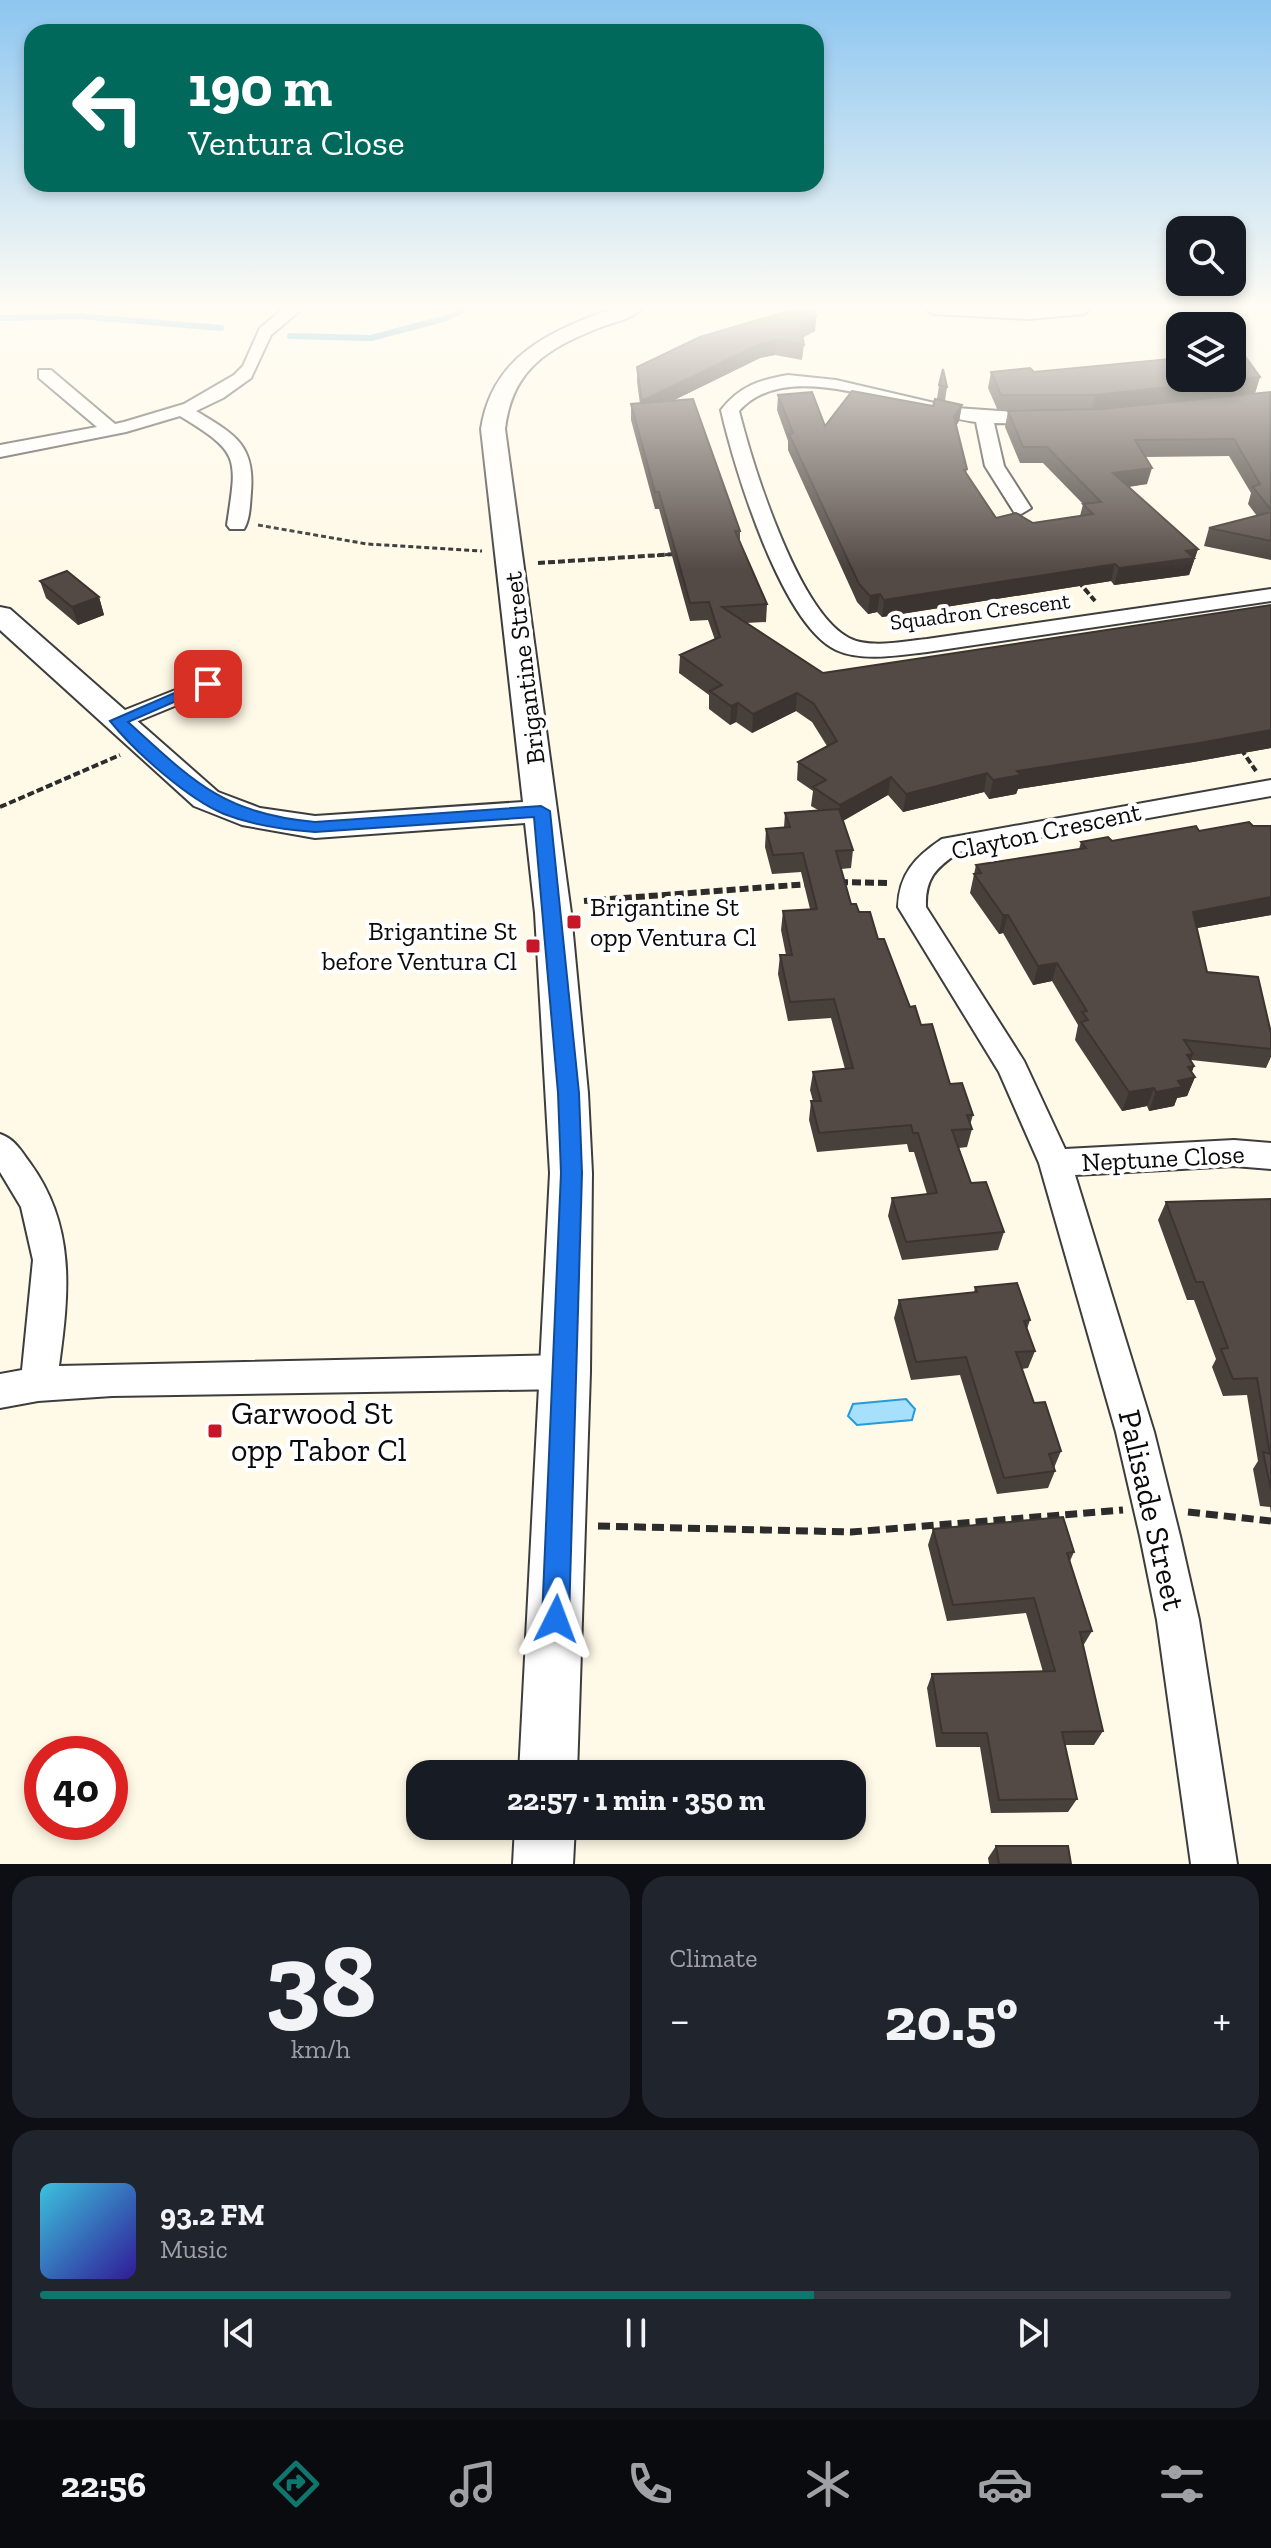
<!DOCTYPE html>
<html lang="en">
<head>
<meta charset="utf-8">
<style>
  :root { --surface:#171b24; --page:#20242c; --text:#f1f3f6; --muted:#9ea1a6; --line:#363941; --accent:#0f766e }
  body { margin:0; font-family:"Zilla Slab",serif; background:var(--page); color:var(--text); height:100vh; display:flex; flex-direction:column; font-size:30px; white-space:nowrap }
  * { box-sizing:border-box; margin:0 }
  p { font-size:26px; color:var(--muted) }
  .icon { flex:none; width:44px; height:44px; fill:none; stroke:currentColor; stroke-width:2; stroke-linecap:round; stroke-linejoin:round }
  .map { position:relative; height:1864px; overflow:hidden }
  .panel { display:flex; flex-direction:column; gap:12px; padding:12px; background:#0d0f14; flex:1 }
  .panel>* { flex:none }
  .top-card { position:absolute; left:24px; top:24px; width:800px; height:168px; border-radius:24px; box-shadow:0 4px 12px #0003; background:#00695c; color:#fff; overflow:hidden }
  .controls { position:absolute; left:1166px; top:216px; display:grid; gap:16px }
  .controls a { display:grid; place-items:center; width:80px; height:80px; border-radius:16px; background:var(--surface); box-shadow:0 4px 12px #0003; font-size:40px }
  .speed { position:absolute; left:24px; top:1736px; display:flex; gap:16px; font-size:40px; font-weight:700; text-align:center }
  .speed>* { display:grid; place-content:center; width:104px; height:104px; border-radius:50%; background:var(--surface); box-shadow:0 4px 12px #0003; line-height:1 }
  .speed .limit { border:12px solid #d22; background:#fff; color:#111 }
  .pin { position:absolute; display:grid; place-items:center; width:68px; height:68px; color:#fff; margin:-34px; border-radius:16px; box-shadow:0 4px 12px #0006 }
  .me { position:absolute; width:88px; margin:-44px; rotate:3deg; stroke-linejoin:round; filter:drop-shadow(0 0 6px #0008) }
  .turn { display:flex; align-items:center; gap:28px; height:168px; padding:0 32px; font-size:36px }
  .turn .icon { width:104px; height:104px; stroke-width:2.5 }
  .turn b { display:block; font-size:56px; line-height:68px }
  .big { font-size:60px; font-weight:700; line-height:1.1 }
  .panel .card { flex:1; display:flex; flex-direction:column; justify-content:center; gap:12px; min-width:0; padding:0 28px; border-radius:24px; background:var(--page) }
  .panel .dial { align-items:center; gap:0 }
  .dial b { font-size:104px; line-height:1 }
  .song { display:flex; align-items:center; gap:24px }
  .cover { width:96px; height:96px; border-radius:12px; background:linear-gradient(135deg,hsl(190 70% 55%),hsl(250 70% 35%)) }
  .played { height:8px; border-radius:4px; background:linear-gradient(90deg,var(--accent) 65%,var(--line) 65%) }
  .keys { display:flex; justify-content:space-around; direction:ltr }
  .heat { display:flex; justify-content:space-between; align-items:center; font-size:44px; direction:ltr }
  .panel .tiles { flex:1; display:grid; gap:12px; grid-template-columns:1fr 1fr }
  .card:last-child { grid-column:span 2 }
  .trip { position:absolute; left:406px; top:1760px; width:460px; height:80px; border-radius:24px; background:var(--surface); box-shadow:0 4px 12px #0003; font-weight:700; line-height:80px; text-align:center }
  .dock { display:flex; height:128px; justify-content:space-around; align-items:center; background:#090b0e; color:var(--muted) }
  .dock .icon { width:56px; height:56px }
  .dock .current { color:var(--accent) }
  .dock b { font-size:36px; color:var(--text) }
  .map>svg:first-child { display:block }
  .water { fill:#a6e0fc; stroke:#269ada; stroke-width:2 }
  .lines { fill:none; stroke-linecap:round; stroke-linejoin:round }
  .stream { stroke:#269ada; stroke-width:6 }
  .minor-casing { stroke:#3d3d3d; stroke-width:4 }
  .tertiary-casing { stroke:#3d3d3d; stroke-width:4 }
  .path-far3 { stroke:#2c2c2c; stroke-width:3; stroke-dasharray:5 3; stroke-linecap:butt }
  .path-far2 { stroke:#2c2c2c; stroke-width:4; stroke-dasharray:7 3; stroke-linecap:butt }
  .path-far1 { stroke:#2c2c2c; stroke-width:6; stroke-dasharray:9 4; stroke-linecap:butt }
  .path { stroke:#2c2c2c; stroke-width:7; stroke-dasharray:12 6; stroke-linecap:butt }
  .minor { fill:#fff; fill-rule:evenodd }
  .tertiary { fill:#fff; fill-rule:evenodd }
  .wall { fill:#48403b }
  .shaded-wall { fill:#3b3430 }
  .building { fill:#544a45; stroke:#3b3430; stroke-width:2 }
  .route { fill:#1a73e8; stroke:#114b97; stroke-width:2 }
  .poi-dot { fill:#c61627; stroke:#fff; stroke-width:3 }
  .labels { text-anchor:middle; stroke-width:8; stroke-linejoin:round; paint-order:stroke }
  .far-street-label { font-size:22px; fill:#0a0a0a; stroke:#fff }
  .street-label { font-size:26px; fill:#0a0a0a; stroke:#fff }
  .poi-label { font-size:26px; fill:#0a0a0a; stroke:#fff; text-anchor:start }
  .near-poi-label { font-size:32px; fill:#0a0a0a; stroke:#fff; text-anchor:start }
  .near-street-label { font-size:32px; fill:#0a0a0a; stroke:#fff }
</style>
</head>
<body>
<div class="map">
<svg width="1271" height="1864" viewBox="0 0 1271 1864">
  <rect width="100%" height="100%" fill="#fff9e7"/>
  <path class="water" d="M906,1399L915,1409L912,1420L857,1425L848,1416L853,1404Z"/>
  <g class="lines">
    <path class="stream" d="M0,318L78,316L221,328
      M290,336L371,338L443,319L466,309"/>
    <g class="minor-casing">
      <path id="minor" d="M283,309H302L271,335L251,378L223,398L196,411C234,434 255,444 251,492C250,504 250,519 244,529H230L227,525C237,457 241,453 180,416L126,432L0,457V445L97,427L39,378V370H51L115,424L124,422L184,404L234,375L243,366L260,328Z
        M926,309H1091L1084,314L1028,319L933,314Z
        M788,375L836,380L956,408L1043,414L1052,419L1043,424L994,423L1004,466L1031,508L1021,514L1014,512L985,466L976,422C910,414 790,353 739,411C753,466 798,612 849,638C870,649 905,641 927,639L1271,589V601L927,652C900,655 862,662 836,650C781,624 734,467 721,410C740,386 759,380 788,375Z
        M208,677L220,684L216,689L126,726L118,728L106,721L110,716Z
        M1271,780V796L959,852C936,868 925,878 926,907L1024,1061L1065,1149L1234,1140L1271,1143V1169L1234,1166L1075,1175L1154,1432L1180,1536L1199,1620L1237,1864H1191L1157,1620L1140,1536L1116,1432L1039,1163L999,1072L898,907C899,874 915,857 942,839Z
        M0,1134C15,1139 21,1151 30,1163C76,1226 69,1293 59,1366L566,1355L579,1360L584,1372L579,1384L566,1389L112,1396L38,1401L0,1408V1374L22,1370L33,1260L21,1207L0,1172Z"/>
    </g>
    <g class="tertiary-casing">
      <path id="tertiary" d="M611,309H641C632,319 614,322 601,327C548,348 512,369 505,429L571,913L588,1093L592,1173L590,1372L577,1774H519L550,1173L535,913L525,823L315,838L242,825L194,806L0,630V607L10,609L218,792L260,808L315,816L523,802L481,429C492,357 548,332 611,309Z
        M515,1826H575L573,1864H513Z"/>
    </g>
    <path class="path-far3" d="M258,525L367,544L482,551
      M649,556L676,554"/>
    <path class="path-far2" d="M538,563L676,554
      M1078,581L1095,601
      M1241,749L1256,771
      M0,807L120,755"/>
    <path class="path-far1" d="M839,882L888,883
      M584,901L809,884"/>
    <path class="path" d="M1188,1512L1271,1521
      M598,1526L851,1532L1123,1510"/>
    <use href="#minor" class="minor"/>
    <use href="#tertiary" class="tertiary"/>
  </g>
  <path class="wall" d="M816,317L815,331L802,338L804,345L802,360L775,355L760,358L674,400L740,531V542L767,604L766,622L746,623L823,673L1271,605V748L1193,762L1018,789L1016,794L989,799L984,792L903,812L888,795L843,821L853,850L851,868L841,869L851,904L859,912L878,939L910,1007L921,1025L950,1084L973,1115L970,1125L972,1129L967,1147L959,1148L971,1183L1004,1232L998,1250L902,1260L888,1216L892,1198L927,1194L914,1152H909L907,1144L817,1152L809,1120L811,1101H813L810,1090L813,1072L845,1069L831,1018L788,1021L778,974L780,955H786L781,930L783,911L810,909L801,872L772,874L765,847L766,829L784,827L785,813L818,810L811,806L813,791L797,780L798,762L827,746L812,722L796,711L752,733L736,722L730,725L709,709V695L679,673L680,655L715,640L708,620L690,621L659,509H655L631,420V404H640L637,382V367Z
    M991,372L1260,377L1255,393H1271V560L1204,546L1209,528L1257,516L1248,504L1251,493L1229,456L1145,457L1147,484L1129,487L1198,549L1189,575L1114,585L1111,581L882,617L877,612L868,614L857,602L788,450V441L777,410L778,395L825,426L933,406L937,399L939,385L947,387L945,401L962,405L959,421L956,426L967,469L966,473L996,518L1033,523L1080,516L1083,504L1043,463H1020L1005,427L1008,411H1023H998L988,388Z
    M40,581L99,597L104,615L78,625L46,598Z
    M1253,826H1271V915L1197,928L1207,972L1271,1033V1057L1266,1068L1191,1060L1194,1066L1192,1072L1195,1077L1187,1096L1177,1098L1174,1106L1149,1111L1147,1106L1122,1111L1075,1040L1078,1025L1052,981L1033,985L1003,933L999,934L970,893L976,865L1079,849L1081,842L1112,841L1199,831Z
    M1271,1199V1514L1270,1507L1260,1506L1253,1469L1258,1461L1247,1395L1223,1396L1212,1367L1216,1359L1194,1300H1187L1158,1220L1166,1202Z
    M975,1287L1030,1320L1027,1329L1035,1351L1028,1368L1022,1369L1034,1403L1061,1451L1054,1468L1055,1471L1048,1488L997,1494L960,1375L911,1380L894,1318L899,1300L974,1293Z
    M933,1529L1074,1552L1070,1561L1092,1631L1083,1646L1103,1731L1094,1745H1065L1077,1799L1068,1812L991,1813L980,1747H936L927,1688L932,1674L1043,1672L1026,1613L947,1621L928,1545Z
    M996,1846L1071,1864H989L988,1858Z"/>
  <path class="shaded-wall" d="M816,317L815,331L799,339L800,325Z
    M776,340L775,355L760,358L642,416V401L760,344Z
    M1260,377L1255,393L1092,411L1095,395Z
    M962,405L959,421L952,433L954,417Z
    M1152,468L1147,484L1109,489L1113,473Z
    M1198,549L1189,575L1114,585L1119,568L1186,551Z
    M1115,564L1111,581L882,617L884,600Z
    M880,594L877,612L868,614L870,596Z
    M99,597L104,615L78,625L72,607Z
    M797,693L796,711L752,733L753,714Z
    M738,703L736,722L730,725L731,706Z
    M1271,730V748L1193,762L1018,789L1016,794L989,799L993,780L1017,771Z
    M987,773L984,792L903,812L906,794Z
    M891,777L888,795L837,824L840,805Z
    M1271,897V915L1186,930L1193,912Z
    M1003,915H1008L1003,933L999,934Z
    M1057,963L1052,981L1033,985L1038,966Z
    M1193,1054L1188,1067L1194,1066L1189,1078L1195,1077L1187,1096L1177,1098L1174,1106L1149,1111L1156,1092L1187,1055Z
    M1154,1088L1147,1106L1122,1111L1129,1092Z"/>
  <path class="building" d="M795,309H813L816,317L800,325L804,345L776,340L760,344L642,401L637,367L700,337Z
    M1242,352L1260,377L1095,395H1001L991,372L1030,368L1034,372L1180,358V378H1232V353Z
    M943,369L947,387L939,385Z
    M852,391L933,406L935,399L962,405L954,417L967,469L964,470L996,518L1016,513L1033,523L1093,514L1083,504L1101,502L1047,447H1023L1008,411L1102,409L1270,392L1271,510L1253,487L1260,484L1234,439L1135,440L1152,468L1113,473L1198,549L1186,551L1194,558L1119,568L1115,564L884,600L880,594L870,596L859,584L789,434L793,433L778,395L812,392L825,426Z
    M693,399L740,531H735L767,604L722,607L823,673L1271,605V730L1199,743L1017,771L1021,775L993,780L987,773L906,794L891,777L840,805L813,787L826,780L798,762L837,741L814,704L797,693L753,714L738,703L731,706L710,691L722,685L680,655L720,637L709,602L690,603L659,492H655L631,404Z
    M1271,512V541L1209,528Z
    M67,571L99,597L72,607L40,581Z
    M839,809L853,850L836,851L851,904H856L859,912H870L878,939H884L910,1007L915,1006L921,1025L932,1024L950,1084L962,1083L973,1115H967L972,1129L952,1130L971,1183L986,1182L1004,1232L906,1242L892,1198L937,1193L918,1133H913L911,1125L819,1133L811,1101H821L813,1072L853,1068L834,999L790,1002L780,955H792L783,911L817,909L803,853L773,855L766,829L790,827L785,813Z
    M1249,822L1253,826H1271V897L1193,912L1207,972L1258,977L1271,1033V1049L1184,1040L1193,1054L1187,1055L1194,1066L1188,1067L1195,1077L1178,1081L1182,1087L1156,1092L1154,1088L1129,1092L1081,1022L1088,1020L1082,1012L1087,1011L1057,963L1038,966L1008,915H1003L974,874L981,873L976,865L1086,848L1081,842L1108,837L1112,841L1196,826L1199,831Z
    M1271,1199V1490L1263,1452L1270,1454L1257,1378L1233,1379L1221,1349L1228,1348L1203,1282H1196L1166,1202Z
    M1017,1283L1030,1320L1024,1321L1035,1351L1016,1352L1034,1403L1045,1402L1061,1451L1049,1454L1055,1471L1004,1478L966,1357L916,1362L899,1300L977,1292L975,1287Z
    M1063,1517L1074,1552L1067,1553L1092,1631L1080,1632L1103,1731L1062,1732L1077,1799L999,1800L987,1733H942L932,1674L1055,1671L1034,1598L953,1605L933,1529Z
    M996,1846H1068L1071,1864H999Z"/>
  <linearGradient id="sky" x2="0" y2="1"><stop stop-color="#8dc6f0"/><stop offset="0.54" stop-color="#fffcf4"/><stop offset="1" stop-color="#fffcf4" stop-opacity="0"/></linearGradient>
  <rect width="1271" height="570" fill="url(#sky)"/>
  <path class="route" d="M202,681L215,684L128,722C193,781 223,814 315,822L541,806L550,811L579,1093L582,1173L569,1619L565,1628L556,1632L546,1628L542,1619L561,1173L558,1093L534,817L315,832C285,830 252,825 224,814C188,799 135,752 110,721Z"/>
  <g class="poi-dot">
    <rect x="566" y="914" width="16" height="16" rx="4"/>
    <rect x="525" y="938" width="16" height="16" rx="4"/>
    <rect x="207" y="1423" width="16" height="16" rx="4"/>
  </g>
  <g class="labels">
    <g class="far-street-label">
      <text transform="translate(980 611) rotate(-7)" y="8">Squadron Crescent</text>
    </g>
    <g class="street-label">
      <text transform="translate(524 668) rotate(-97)" y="9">Brigantine Street</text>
      <text transform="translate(1046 831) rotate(-12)" y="9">Clayton Crescent</text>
      <text transform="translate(1163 1158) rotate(-3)" y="9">Neptune Close</text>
    </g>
    <g class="poi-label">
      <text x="590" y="916">Brigantine St<tspan x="590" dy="30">opp Ventura Cl</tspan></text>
      <text x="517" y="940" text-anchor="end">Brigantine St<tspan x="517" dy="30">before Ventura Cl</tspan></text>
    </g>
    <g class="near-poi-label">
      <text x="231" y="1424">Garwood St<tspan x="231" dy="37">opp Tabor Cl</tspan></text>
    </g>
    <g class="near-street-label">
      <text transform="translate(1152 1510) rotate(77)" y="11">Palisade Street</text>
    </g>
  </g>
</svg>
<div class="controls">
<a><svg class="icon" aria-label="search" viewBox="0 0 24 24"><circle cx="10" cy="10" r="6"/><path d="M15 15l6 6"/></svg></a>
<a><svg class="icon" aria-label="layers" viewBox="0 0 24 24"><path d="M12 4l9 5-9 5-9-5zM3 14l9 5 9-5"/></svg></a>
</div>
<div class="speed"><div class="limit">40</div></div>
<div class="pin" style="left:208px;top:684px;background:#d93025"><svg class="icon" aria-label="arrive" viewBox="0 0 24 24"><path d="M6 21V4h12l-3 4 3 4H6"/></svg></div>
<svg class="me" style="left:556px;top:1619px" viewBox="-20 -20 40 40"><path d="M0-17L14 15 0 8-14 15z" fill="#1a73e8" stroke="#fff" stroke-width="4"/></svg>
<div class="trip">22:57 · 1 min · 350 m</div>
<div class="top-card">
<div class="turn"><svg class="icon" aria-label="left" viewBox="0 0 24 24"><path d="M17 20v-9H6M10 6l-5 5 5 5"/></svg><div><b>190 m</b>Ventura Close</div></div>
</div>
</div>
<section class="panel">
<div class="tiles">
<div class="card dial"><b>38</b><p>km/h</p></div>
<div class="card"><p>Climate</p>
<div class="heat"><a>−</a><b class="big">20.5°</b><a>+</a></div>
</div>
<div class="card">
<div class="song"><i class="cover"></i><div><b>93.2 FM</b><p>Music</p></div></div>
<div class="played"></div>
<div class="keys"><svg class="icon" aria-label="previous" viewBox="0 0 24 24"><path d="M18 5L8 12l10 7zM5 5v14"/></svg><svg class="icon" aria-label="pause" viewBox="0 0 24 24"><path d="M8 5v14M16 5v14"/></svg><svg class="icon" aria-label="next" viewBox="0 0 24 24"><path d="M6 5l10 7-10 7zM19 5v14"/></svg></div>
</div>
</div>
</section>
<nav class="dock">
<b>22:56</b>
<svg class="icon current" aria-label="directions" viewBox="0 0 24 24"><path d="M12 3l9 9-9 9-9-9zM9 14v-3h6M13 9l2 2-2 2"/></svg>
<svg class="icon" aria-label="music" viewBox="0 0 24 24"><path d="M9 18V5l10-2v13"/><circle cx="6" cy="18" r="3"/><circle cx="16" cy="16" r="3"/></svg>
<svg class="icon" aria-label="phone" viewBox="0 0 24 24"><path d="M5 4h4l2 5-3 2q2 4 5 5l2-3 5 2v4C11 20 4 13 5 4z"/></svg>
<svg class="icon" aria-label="climate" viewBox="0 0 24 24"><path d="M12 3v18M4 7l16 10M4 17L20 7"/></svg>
<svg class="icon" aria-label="car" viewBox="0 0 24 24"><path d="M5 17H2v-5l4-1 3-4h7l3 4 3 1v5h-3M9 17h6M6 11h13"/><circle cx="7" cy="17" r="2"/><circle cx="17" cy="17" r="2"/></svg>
<svg class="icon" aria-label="filters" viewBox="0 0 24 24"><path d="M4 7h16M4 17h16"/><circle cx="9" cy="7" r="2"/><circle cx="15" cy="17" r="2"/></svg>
</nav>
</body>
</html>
